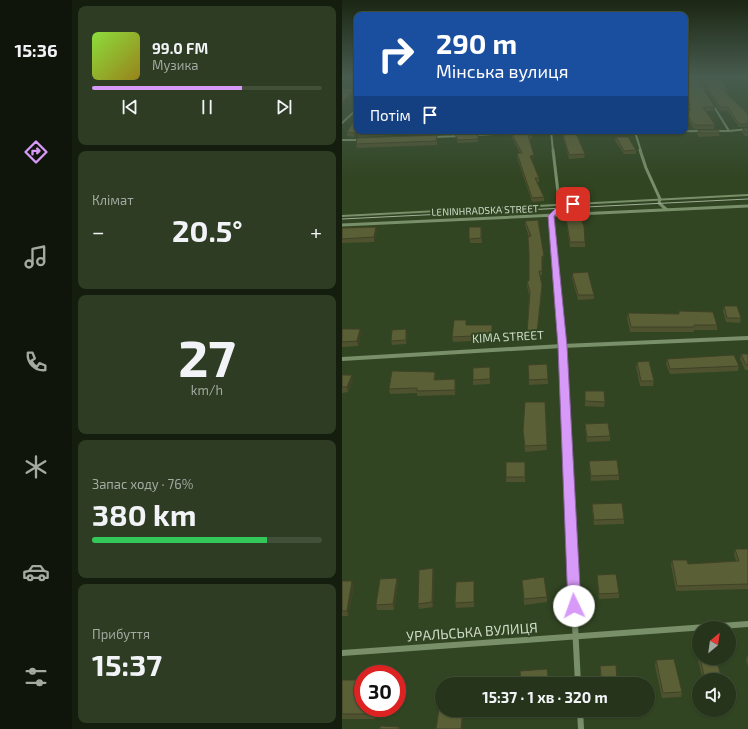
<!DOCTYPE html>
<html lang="uk">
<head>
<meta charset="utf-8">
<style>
  :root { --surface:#25341a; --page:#2d3c23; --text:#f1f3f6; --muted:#a3aaa2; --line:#424f39; --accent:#d89af8 }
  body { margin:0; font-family:"Exo 2",sans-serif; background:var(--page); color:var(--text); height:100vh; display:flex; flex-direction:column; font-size:15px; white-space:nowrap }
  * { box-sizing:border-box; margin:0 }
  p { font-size:13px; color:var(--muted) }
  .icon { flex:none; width:22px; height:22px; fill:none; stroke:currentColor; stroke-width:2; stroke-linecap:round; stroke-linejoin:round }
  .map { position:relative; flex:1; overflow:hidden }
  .side { display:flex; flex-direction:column; gap:6px; padding:6px; background:#141d0e; width:270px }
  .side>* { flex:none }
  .top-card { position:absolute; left:12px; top:12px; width:334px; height:122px; border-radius:8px; box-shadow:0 1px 3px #0004,0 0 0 1px var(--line); background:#1a4fa0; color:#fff; overflow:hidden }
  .needle { width:26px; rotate:29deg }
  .buttons { position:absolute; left:350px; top:621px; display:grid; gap:8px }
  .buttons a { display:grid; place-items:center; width:44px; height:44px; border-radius:50%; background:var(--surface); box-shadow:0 1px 3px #0004,0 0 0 1px var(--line); font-size:20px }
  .speed { position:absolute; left:12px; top:665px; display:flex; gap:8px; font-size:20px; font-weight:700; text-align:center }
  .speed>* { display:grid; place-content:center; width:52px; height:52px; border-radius:50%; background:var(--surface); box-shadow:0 1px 3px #0004,0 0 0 1px var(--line); line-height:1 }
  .speed .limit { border:6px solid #d22; background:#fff; color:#111 }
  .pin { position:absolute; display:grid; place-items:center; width:34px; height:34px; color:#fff; margin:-17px; border-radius:8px; box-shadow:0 2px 6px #0006 }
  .me { position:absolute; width:44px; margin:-22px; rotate:357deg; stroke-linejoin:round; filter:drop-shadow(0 0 3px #0008) }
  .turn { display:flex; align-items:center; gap:14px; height:84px; padding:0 16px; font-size:18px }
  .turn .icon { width:52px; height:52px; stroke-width:2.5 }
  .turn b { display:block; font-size:28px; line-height:34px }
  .then { display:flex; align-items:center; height:38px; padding:0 16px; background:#0003; gap:8px; font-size:15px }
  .big { font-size:30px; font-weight:700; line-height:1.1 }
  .side .tile { flex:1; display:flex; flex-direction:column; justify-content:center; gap:6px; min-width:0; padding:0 14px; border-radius:8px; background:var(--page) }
  .side .dial { align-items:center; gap:0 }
  .dial b { font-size:52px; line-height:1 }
  .song { display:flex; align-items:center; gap:12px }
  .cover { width:48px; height:48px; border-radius:6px; background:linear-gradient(135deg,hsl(90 70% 55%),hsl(50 70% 35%)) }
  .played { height:4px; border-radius:2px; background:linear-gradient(90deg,var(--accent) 65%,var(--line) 65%) }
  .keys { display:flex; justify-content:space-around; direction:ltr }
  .heat { display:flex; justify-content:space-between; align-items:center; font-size:22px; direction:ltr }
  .charge { height:6px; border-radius:3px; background:linear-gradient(90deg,#34c759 76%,var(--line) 0) }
  .trip { position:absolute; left:93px; top:677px; width:220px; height:40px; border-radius:20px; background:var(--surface); box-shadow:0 1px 3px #0004,0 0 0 1px var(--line); font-weight:700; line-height:40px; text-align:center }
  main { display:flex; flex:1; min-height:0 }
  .tab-bar { display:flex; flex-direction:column; width:72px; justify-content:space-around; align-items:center; background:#0f150a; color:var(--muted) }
  .tab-bar .icon { width:28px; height:28px }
  .tab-bar .active { color:var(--accent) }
  .tab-bar b { font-size:18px; color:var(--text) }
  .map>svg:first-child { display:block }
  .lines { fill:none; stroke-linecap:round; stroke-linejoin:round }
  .lane { stroke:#788f69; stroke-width:2 }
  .street-far4 { stroke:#788f69; stroke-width:2 }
  .street-far3 { stroke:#788f69; stroke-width:3 }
  .street-far2 { stroke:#788f69; stroke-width:3.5 }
  .street-far1 { stroke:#788f69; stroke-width:4.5 }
  .street { stroke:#788f69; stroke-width:6 }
  .secondary { fill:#788f69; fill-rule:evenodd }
  .tram { stroke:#a0af97; stroke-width:1 }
  .wall { fill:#4e522e }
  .shaded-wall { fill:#404226 }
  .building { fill:#5b5f36; stroke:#404226 }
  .route { fill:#d89af8; stroke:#8c64a1 }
  .labels { text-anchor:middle; stroke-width:4; stroke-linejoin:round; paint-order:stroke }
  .far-street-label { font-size:10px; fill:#cddac6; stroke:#314522 }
  .street-label { font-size:12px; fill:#cddac6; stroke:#314522 }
  .near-street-label { font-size:14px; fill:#cddac6; stroke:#314522 }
</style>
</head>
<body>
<main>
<nav class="tab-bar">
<b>15:36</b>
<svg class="icon active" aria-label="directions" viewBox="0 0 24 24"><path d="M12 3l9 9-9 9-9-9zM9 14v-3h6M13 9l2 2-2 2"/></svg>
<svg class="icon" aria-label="music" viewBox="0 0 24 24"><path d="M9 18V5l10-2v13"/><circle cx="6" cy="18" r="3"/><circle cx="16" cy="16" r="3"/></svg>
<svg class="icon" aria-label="phone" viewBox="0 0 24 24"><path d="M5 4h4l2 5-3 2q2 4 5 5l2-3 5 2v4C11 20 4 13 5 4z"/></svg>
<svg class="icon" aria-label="climate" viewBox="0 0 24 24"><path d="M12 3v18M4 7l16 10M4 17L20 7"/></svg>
<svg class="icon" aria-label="car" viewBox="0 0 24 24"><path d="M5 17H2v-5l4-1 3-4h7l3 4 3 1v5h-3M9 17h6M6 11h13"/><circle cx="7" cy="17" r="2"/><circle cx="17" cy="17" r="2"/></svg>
<svg class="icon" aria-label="filters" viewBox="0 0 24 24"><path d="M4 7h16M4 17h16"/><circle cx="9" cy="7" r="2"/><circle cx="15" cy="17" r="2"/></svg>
</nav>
<section class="side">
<div class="tile">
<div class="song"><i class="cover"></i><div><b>99.0 FM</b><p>Музика</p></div></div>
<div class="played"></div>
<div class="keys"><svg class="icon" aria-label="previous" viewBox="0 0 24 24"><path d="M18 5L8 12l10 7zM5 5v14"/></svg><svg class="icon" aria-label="pause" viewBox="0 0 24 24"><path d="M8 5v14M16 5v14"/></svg><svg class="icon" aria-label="next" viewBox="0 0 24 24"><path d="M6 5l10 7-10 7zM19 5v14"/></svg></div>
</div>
<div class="tile"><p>Клімат</p>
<div class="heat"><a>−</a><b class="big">20.5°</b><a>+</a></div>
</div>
<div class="tile dial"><b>27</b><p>km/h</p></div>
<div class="tile"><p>Запас ходу · 76%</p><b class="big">380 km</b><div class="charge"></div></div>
<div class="tile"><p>Прибуття</p><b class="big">15:37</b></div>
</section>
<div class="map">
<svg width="406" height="729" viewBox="0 0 406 729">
  <rect width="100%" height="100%" fill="#314522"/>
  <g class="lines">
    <path class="lane" d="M0,216L406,195"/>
    <path class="street-far4" d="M355,77L362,90
      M371,105L387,131H372
      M0,123L15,109
      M209,131L211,151
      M387,131L406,129
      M184,133L209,131
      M132,135L173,133
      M90,137L119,136
      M0,140H19
      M299,151L293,132L359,131"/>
    <path class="street-far3" d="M211,150L218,209L209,216L212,246
      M298,150L304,168L318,199L317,203L325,210
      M0,225L406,206"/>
    <path class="street-far2" d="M211,245L221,369"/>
    <path class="street-far1" d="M221,368L229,526"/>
    <path class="street" d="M228,525L236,684
      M0,653L406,624
      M238,710L239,729"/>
    <path class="secondary" d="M406,336V340L220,348L0,361V357L220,344Z"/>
    <path class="tram" d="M0,219L406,199"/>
  </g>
  <path class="wall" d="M343,77L373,107L372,111H364L373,125L372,129H352L343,115V110H346L345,109L346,105L343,101Z
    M357,77H376L385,89L384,92H383L406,114V127H397L385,110L378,111Z
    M401,128H406V136H403L400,132Z
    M356,130L378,133L377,136L357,137L355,134Z
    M15,131H95V133L17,137L16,133L12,137L5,136V132Z
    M111,131H136V132L112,133Z
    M220,131L243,154L242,158L227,159L220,134Z
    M169,132L190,135V138L187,139L192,159H190L197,178V182H195L202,197V201L190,202L175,157V153H178L169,135Z
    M136,133V142L116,143L114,138L113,134Z
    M274,137L294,150V154H282L273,141Z
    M95,138V145L15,148L14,144Z
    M224,218L243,242V247H228L224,222Z
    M183,221L202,260L200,261V275H198L200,285V290L195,338H185L187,295L185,286V281H187V256L186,237H187L183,225Z
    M127,227H139L140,243H128Z
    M0,228L35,231L32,242L0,243Z
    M230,273L252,295V299L236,300L230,278Z
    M382,306L399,318L398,323L384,322L381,311Z
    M337,311L375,325V330H352V332H288L285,318L286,313L336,314Z
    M0,329L19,334L16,346L0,347Z
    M64,329L65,333L64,344L50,345L49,341Z
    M150,329V340L111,342L110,337Z
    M399,354H406V370H403L398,359Z
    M325,359L397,366L396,371L328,374L324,364Z
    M295,362L312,381L311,386H298L294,367Z
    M186,365L206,379V384L187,385Z
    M148,367V384L131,385V380Z
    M93,372L94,376L93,380L114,384L113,395L75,396V393L48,394L47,389Z
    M0,375L11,380L6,392L0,393Z
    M243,391L263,402L262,407L243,406Z
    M203,402L205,450L183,452L181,431Z
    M243,424L268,436V441L245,442L243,429Z
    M247,461L277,475V480L249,481L247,466Z
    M183,462V482H164V477Z
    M250,504L282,519V524L252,525L250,509Z
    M393,549H406V589L334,591L329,565L330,560L346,564L394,561L392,554Z
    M91,568L92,574L91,607L77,609L76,604Z
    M255,575L277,593V598L257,599L255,580Z
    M55,578L56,583L52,610H35L34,605Z
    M180,580L205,597V602L182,605Z
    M0,581H10L12,586L6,616H0Z
    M132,581V607L114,608L113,603Z
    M357,655V658H374L380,680H361L356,660Z
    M406,655V667L404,660Z
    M314,660L340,692L339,697L320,698L313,666Z
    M258,666L275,684H259L258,671Z
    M0,680L21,708H35L33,719H0Z"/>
  <path class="shaded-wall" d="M13,89L14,93L0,108V103Z
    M15,130V131H17L12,137V133Z
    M192,155V159H188V156Z
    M34,227L35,231L32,242V237Z
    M200,256H202V260L200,261Z
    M200,285V290L195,338V333Z
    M18,329L19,334L16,346L15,341Z
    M64,329L65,333L64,344Z
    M93,372L94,376L92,385V380Z
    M10,375L11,380L6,392L5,387Z
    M113,379L114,384L113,395Z
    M91,568L92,574L91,607L90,602Z
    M55,578L56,583L52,610L51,604Z
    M10,581L12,586L6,616L5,611Z
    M33,708H35L33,719L32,714Z
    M121,710L122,715L120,729H119Z"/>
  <path class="building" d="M343,77H354L373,107H361L373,125H352L343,111V110H349L346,105H349L343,97Z
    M359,77H376L385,89H380L406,114V124H397L386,107H378Z
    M0,88L13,89L0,103Z
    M15,116V130L12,133L5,132Z
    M401,128H406V132H403Z
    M356,130H376L378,133H358Z
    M16,131H61L16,133Z
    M188,131L190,135H186L192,155L188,156L197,178H193L202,197L190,198L175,153H180L169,132Z
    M220,131H233L243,154L227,155Z
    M136,133V139L116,140L113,134Z
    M95,135L94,141L14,144L15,138Z
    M274,137H286L294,150L282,151Z
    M238,217L242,226L243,242H228L224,218Z
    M196,220L202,256H200V271H197L200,285L195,333H185L188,292L185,281H187V253L186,237L189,236L183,221Z
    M34,227L32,237L0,239V228Z
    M127,227H139V238L127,239Z
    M246,272L252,295H236L230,273Z
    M382,306H395L399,318H385Z
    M337,311L371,312L375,325H352V327H289L286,313L337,314Z
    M112,320H124V325H150V335L110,337Z
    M0,329H18L15,341L0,342Z
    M64,329V340L49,341L50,330Z
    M399,354H406V365H404Z
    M392,355L397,366L328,369L325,359Z
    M307,361L312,381H299L295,362Z
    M205,364L206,379L187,380L186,365Z
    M148,367V379L131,380V368Z
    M50,371L93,372L92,380L113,379V390L75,391V388L47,389Z
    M0,375H10L5,387H0Z
    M243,391H262L263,402L243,401Z
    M183,402H203L205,445L183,446L181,431Z
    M266,423L268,436L245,437L243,424Z
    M275,460L277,475L249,476L247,461Z
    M164,462H183V477H164Z
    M280,503L282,519L252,520L250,504Z
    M393,549H406V584L335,586L330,560H345L346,564L397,561Z
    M91,568L90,602L76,604L77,570Z
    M274,574L277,593L257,594L255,575Z
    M202,577L205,597L182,599L180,580Z
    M55,578L51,604L34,605L38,579Z
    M0,581H10L5,611H0Z
    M132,581V602L113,603L114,582Z
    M358,658H374L380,680H363Z
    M332,659L340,692L321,693L314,660Z
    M274,665L275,684H260L258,666Z
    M205,669L207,684H179L178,671Z
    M0,680H21V708H33L32,714H0Z
    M97,709H100V710H121L119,729H94Z
    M38,726L57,727V729H38Z"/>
  <linearGradient id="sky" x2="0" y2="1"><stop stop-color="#1b2613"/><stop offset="0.43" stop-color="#485c4f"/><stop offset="1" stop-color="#485c4f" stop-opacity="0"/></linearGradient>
  <rect width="406" height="179" fill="url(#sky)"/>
  <path class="route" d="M231,202L235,204L234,206L220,207V210L212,216L225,346L239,606L237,610L232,612L228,610L226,606L216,346L206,216L214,208L215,204Z"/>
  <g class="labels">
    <g class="far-street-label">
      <text transform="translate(143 210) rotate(-2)" y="4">LENINHRADSKA STREET</text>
    </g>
    <g class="street-label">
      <text transform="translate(166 337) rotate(-3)" y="4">KIMA STREET</text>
    </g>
    <g class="near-street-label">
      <text transform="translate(130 632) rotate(-4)" y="5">УРАЛЬСЬКА ВУЛИЦЯ</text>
    </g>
  </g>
</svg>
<div class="buttons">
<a><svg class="needle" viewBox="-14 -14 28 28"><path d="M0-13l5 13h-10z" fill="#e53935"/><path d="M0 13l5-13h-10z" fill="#a3aaa2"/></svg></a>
<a><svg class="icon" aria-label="sound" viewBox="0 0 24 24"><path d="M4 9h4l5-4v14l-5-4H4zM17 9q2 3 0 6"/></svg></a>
</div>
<div class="speed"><div class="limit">30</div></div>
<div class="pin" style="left:231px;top:204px;background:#d93025"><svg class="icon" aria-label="arrive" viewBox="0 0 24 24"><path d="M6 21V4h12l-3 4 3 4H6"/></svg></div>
<svg class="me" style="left:232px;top:606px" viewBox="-20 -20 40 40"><circle r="19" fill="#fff"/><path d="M0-13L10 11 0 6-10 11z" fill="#d89af8"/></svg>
<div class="trip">15:37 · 1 хв · 320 m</div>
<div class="top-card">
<div class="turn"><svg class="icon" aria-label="right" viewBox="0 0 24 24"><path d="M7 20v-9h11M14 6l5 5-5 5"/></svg><div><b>290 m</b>Мінська вулиця</div></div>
<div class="then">Потім<svg class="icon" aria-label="arrive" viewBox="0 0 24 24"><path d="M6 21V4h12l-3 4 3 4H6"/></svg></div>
</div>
</div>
</main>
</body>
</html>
